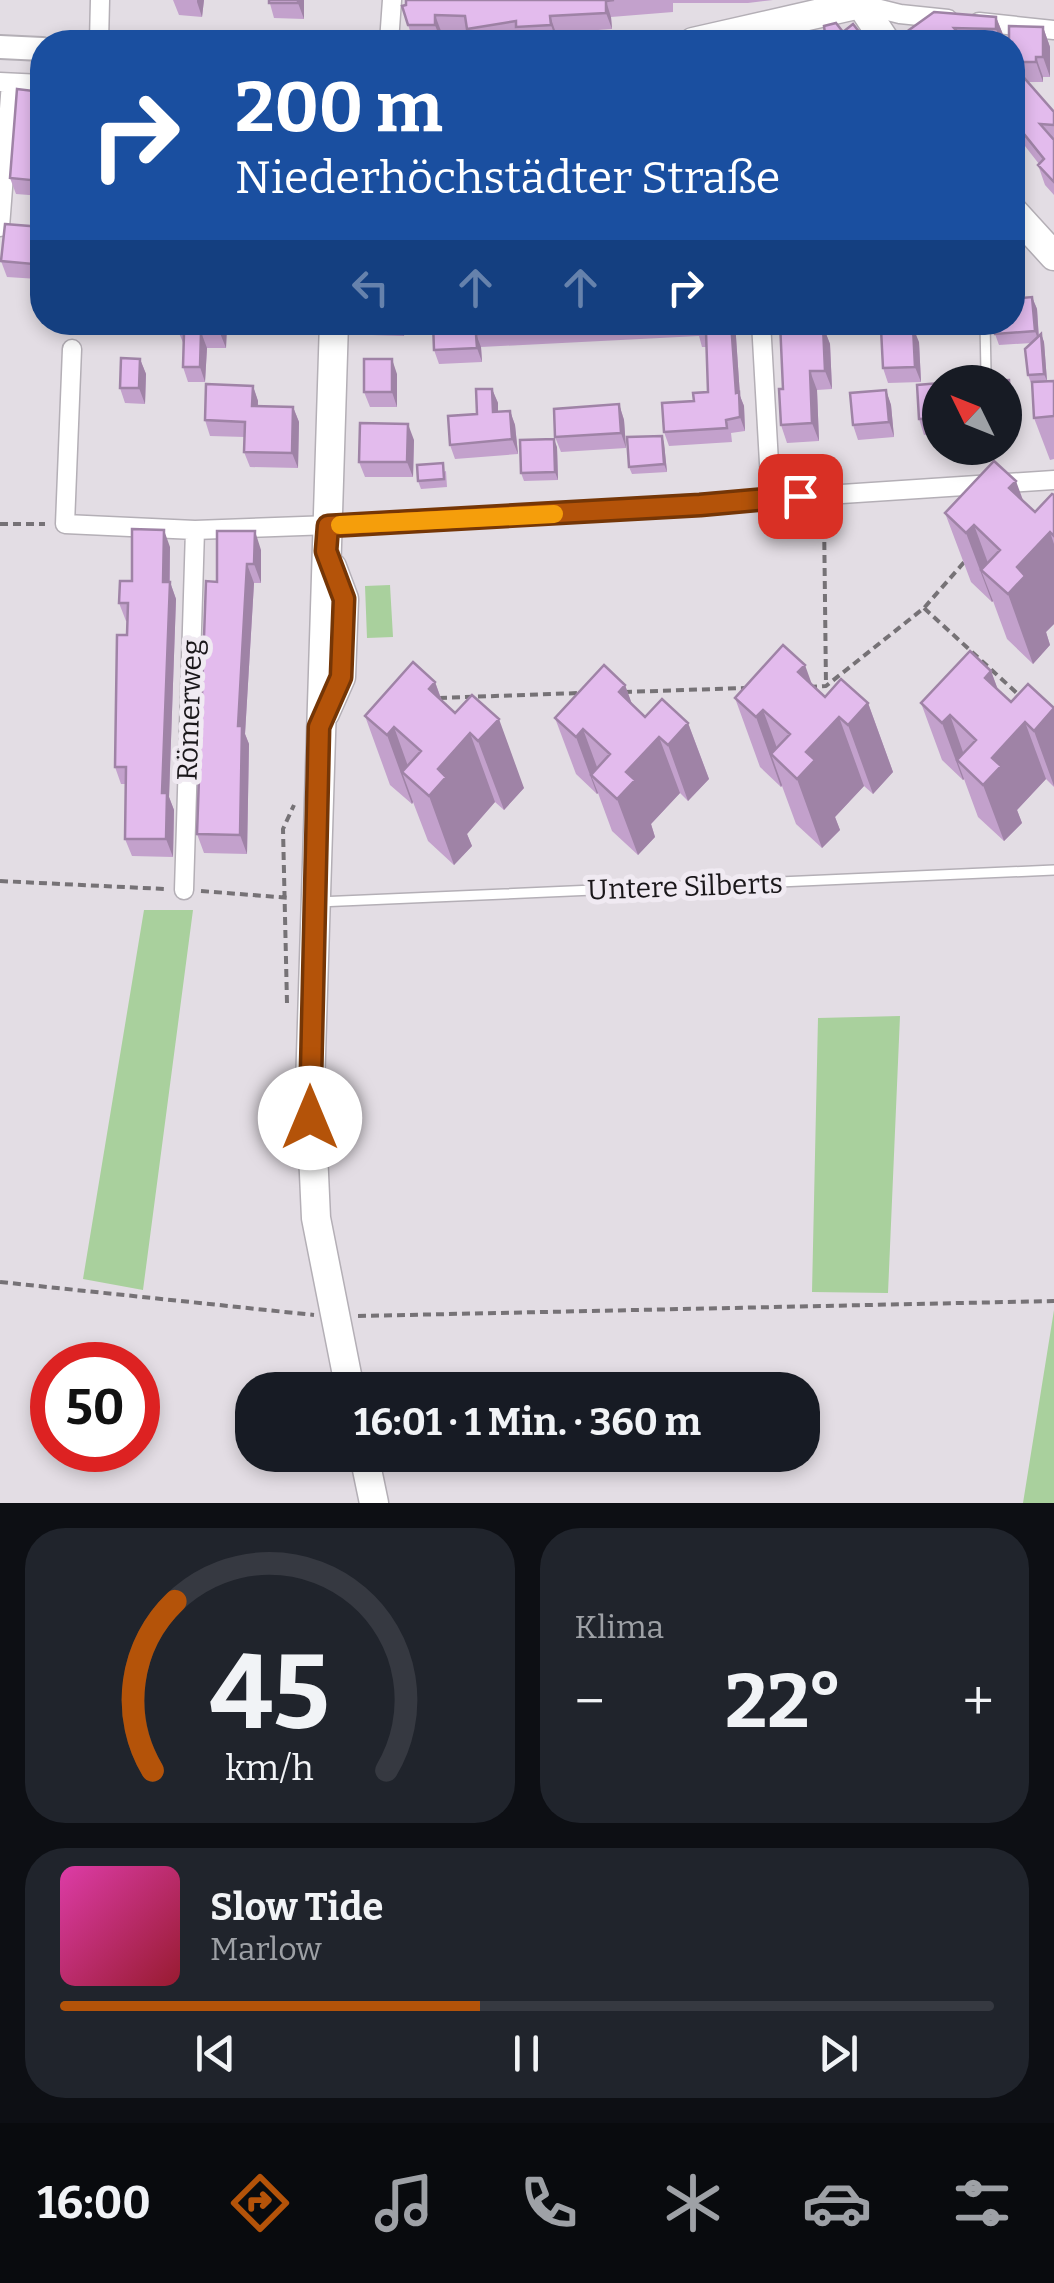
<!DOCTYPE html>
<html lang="de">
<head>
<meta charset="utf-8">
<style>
  :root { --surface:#171b24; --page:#20242c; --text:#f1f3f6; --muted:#9ea1a6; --line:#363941; --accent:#b45309 }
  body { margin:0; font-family:Bitter,serif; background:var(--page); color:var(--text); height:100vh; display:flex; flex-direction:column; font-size:38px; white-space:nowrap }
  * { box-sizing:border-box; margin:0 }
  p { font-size:32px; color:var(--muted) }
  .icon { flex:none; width:55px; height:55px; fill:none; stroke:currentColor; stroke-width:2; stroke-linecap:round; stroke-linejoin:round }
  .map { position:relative; height:1503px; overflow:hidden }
  .panel { display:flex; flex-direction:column; gap:25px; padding:25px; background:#0d0f14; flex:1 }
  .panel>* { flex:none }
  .hud { position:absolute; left:30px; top:30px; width:995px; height:305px; border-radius:40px; box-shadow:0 5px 15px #0003; background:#1a4fa0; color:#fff; overflow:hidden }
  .needle { width:65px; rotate:313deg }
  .buttons { position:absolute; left:922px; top:365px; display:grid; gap:20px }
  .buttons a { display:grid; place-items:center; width:100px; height:100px; border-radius:50%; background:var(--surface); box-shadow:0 5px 15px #0003; font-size:50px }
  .speed { position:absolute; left:30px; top:1342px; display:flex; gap:20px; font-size:50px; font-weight:700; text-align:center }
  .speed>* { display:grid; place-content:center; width:130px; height:130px; border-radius:50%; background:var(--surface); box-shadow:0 5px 15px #0003; line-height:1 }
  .speed .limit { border:15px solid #d22; background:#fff; color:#111 }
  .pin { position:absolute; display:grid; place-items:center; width:85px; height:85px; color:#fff; margin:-42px; border-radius:20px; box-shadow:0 5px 15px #0006 }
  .me { position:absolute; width:110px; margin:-55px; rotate:0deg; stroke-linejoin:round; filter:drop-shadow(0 0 8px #0008) }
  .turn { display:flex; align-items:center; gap:35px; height:210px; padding:0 40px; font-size:45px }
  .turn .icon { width:130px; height:130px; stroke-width:2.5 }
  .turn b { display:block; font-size:70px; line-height:85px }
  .lanes { display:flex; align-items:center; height:95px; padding:0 40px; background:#0003; justify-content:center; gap:50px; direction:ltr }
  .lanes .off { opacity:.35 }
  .big { font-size:75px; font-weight:700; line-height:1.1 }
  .panel .tile { flex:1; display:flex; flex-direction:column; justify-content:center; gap:15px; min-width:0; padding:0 35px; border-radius:40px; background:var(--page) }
  .panel .dial { align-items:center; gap:0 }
  .dial svg { height:260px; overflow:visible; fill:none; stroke:var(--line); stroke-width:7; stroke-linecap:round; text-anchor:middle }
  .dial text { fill:var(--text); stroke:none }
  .song { display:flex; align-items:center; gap:30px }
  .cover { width:120px; height:120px; border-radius:15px; background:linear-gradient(135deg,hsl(320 70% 55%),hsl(350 70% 35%)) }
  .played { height:10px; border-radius:5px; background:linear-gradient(90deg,var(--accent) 45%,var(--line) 45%) }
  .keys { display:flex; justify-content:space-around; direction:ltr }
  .heat { display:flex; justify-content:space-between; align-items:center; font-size:55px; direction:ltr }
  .panel .tiles { flex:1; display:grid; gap:25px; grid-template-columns:1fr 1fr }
  .tile:last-child { grid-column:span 2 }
  .trip { position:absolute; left:235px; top:1372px; width:585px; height:100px; border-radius:40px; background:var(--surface); box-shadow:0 5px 15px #0003; font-weight:700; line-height:100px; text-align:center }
  .tabs { display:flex; height:160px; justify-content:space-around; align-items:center; background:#090b0e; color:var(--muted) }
  .tabs .icon { width:70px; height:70px }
  .tabs .selected { color:var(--accent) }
  .tabs b { font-size:45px; color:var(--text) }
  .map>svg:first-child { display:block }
  .green { fill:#a9d09d }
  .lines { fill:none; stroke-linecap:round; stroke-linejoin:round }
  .service-casing { stroke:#b4afb6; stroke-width:12 }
  .minor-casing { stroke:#b4afb6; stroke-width:21 }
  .tertiary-casing { stroke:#b4afb6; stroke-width:26 }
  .secondary-casing { stroke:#b4afb6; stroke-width:31 }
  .path { stroke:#767276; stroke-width:4; stroke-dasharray:8 5; stroke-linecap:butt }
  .service { stroke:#fff; stroke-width:9 }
  .minor { stroke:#fff; stroke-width:18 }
  .tertiary { stroke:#fff; stroke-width:22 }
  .secondary { stroke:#fff; stroke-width:28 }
  .wall { fill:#c3a1cc }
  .shaded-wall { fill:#9f83a6 }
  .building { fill:#e3bbed; stroke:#9f83a6; stroke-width:2.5 }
  .route-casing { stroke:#753606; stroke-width:25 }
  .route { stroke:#b45309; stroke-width:18 }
  .slow { stroke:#f59e0b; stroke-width:18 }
  .labels { text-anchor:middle; stroke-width:10; stroke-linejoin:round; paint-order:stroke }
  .street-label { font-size:28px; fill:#1a171a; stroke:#f0eaf2 }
</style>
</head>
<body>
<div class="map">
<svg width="1054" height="1503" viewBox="0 0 1054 1503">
  <rect width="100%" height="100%" fill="#e3dde4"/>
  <path class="green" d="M390,585L393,637L367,638L365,586Z
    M144,910H193L143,1290L83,1279Z
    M900,1016L888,1293L812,1292L818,1018Z
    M1054,1310V1503H1023Z"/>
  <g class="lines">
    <g class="service-casing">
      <path id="service" d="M985,322L986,373
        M318,902L1054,870"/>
    </g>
    <g class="minor-casing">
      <path id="minor" d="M860,4L900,14L948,19
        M979,22L1054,30
        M99,42L100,0
        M389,42L392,0
        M0,82L42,84
        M0,227L11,83
        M761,322L771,498
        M72,349L65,524L195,530L414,522L1054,480
        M184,890L195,530"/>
    </g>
    <g class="tertiary-casing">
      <path id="tertiary" d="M0,47L42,49"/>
    </g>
    <g class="secondary-casing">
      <path id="secondary" d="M858,0L886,42
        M693,42L860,4
        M1012,210L1054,256
        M334,322L310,1086L316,1218L350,1390
        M325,713L341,677L344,599L332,567
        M364,1455L374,1503"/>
    </g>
    <path class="path" d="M824,516L826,686
      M0,524H45
      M924,608L1019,695
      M809,687L826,686L924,608L966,560
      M624,692L745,688
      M439,698L580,693
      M0,881L166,889
      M201,891L291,898
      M287,1003L283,829L294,805
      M0,1282L314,1315
      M358,1316L1054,1301"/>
    <use href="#service" class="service"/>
    <use href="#minor" class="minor"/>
    <use href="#tertiary" class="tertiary"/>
    <use href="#secondary" class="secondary"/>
  </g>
  <path class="wall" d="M173,0H204L202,17L179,15Z
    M269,0H304V19L274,18Z
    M406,0H773L748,3H673V12L611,17L612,29L556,33L557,42H522L520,38L493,42H472L468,32L441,31V41L414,42L408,25Z
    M996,17L1004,37V42H913L909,30Z
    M1043,27L1050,47V77H1043V82H1028L1054,112V195L1045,185L1038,165L1039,164L1014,132L1012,133V42Z
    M42,92V196L16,194L10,178Z
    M42,227V258L40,257L38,279L7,277L1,261Z
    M1032,297L1037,309L1039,337L1041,334L1044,342L1047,381H1054V459L1050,460L1034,418L1032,383H1031L1028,375L1032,343L999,345L995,334Z
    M368,322H405L404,336L372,335Z
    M433,322H735L740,396L744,406L745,431L731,433L732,442L669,446L664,432L694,401L708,392L707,347H702L699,336L481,347L482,362L439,364L434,350Z
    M778,322H814V327L823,326L830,344L832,389L817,390L819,441L787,443L781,425L783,389L780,329Z
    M227,325L226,348H207L205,382H188L183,367L184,345L179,333Z
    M919,342L921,382L888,383L883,368Z
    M140,359L146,374L145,404L125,403L120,388Z
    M397,374V407H370L364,392Z
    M1005,382L1014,395L1017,427L1005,428Z
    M940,383V433L924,435L919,419Z
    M253,386L258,401V406L293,407L299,422L298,468L250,467L244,452L245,437L210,436L205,420Z
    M492,389L498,403V412L510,411L515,425L518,454L455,459L450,445L477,414Z
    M886,390L891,405L894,437L858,440L853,425Z
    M619,404L624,420L626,448L561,452L555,437Z
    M662,436L664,443L667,472L632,474L629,467Z
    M414,440L413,477H365L359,462Z
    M557,447L558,480L524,481L521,473Z
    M446,471L447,487L421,489L418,481Z
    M1054,495V624L1046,632L1050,645L1033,664L1007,639L993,601L992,602L971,582L945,513L1035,512Z
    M170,547V582L176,599L169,797L174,810L173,857L132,856L125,839L126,784H121L115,767L127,635L128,621H126L119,603L132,581Z
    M261,550V583H254L245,734L249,744L247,854L204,853L197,834L217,582Z
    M991,671L998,690L1011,702L1054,708V787L1046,779L1017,810L1022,823L1004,841L978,817L964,779L963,780L942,760L921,703Z
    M435,682L442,701L524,788L504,810L495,802L467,834L472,846L454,865L428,841L413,802L412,804L390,785L365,716Z
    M625,685L632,705L645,717L688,723L709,779L688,801L680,793L651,824L655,837L638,855L612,831L598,793L597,794L576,774L555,718Z
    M812,685L825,697L868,703L893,772L873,794L864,786L835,817L840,830L822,848L796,824L782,786L781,787L760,767L735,698Z"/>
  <path class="shaded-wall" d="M197,0H204L202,17L197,2Z
    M298,0H304V19L298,3Z
    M606,1L611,17L612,29L606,13Z
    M435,15L441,31V41L435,25Z
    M550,16L556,33L557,42L551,25Z
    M996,17L1004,37V42H1001L996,29Z
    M1043,27L1050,47V77L1043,57Z
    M1036,57L1043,77V82L1036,62Z
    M35,242L40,257L38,279L33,264Z
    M1032,297L1037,309L1039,342L1035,331Z
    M221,322H226L227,325L226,348L220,333Z
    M399,322H405L404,336Z
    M731,322H735L740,396L744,406L745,431L740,417L736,393Z
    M823,326L830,344L832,389L825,371Z
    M913,327L919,342L921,382L915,367Z
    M201,332L207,348L205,382L200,367Z
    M476,334L481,347L482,362L477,348Z
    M1041,334L1044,342L1047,381L1044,374Z
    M140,359L146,374L145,404L139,388Z
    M392,359L397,374V407L392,392Z
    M810,371L817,390L819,441L812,423Z
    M1009,380L1014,395L1017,427L1011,411Z
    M253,386L258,401L257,422L252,406Z
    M492,389L498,403V427L493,412Z
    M886,390L891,405L894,437L889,422Z
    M619,404L624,420L626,448L621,433Z
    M293,407L299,422L298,468L292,453Z
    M510,411L515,425L518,454L512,439Z
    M408,424L414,440L413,477L407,462Z
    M662,436L664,443L667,472L664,464Z
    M554,439L557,447L558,480L555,472Z
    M1016,481L1039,544L1050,532L1054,544V624L1046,632L1050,645L1033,664L1008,594L1017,567L1009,488Z
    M974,525L995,582L981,570L993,601L992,602L966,533Z
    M164,530L170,547L169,599L163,582Z
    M255,531L261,550V583L254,564Z
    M247,564L254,583L245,734L249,744L247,854L240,835L238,726Z
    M170,582L176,599L169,797L174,810L173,857L166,839L162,793Z
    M805,665L828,729L839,717L864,786L835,817L840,830L822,848L797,779L806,752L798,672Z
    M991,671L1012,728L985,678Z
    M435,682L458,746L470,733L495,802L467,834L472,846L454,865L429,796L438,769L429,689Z
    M625,685L646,742L619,692Z
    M868,703L893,772L873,794L848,725Z
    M1054,709V786L1034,731Z
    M763,710L784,767L771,754L782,785L781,787L756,717Z
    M950,715L970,772L957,760L964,779L963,780L942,723Z
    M499,719L524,788L504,810L478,741Z
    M1025,722L1046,779L1017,810L1022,823L1004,841L983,785L992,758Z
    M688,723L709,779L688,801L668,745Z
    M394,727L414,783L402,772L413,802L412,804L387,735Z
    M583,729L604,786L591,775L598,793L597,794L576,737Z
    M659,737L680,793L651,824L655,837L638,855L617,799L626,772Z"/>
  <path class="building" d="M269,0H298V3H269Z
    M406,0H614L606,1V13L550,16L551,25L516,27V21L467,29L465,16L435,15V25H408L402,6L406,5Z
    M934,12L996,17V29L954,28L966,42H919L909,30Z
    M836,23L843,32L853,24L867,42H826L824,26Z
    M1009,26L1043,27V57H1036V62H1012V42H1009Z
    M764,37L765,42H733Z
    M1012,64L1054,112V125L1040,124L1054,140V182L1038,165L1044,159L1012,119Z
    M17,89L42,92V152L40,181L10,178Z
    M5,224L42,227V243L35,242L33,264L1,261Z
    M1032,297L1035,331L995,334L994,322H1012V299Z
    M180,322H221L220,333L201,332L200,367H183L184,333H179Z
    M433,322H692L476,334L477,348L434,350Z
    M697,322H731L736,393L739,392L740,417L726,420L727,428L664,432L662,403L694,401L693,393L708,392L706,332L697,333Z
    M780,322H808V327L823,326L825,371H810L812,423L781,425L779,389H783Z
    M913,327L915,367L883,368L881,329Z
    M1041,334L1044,374L1028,375L1025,349Z
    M121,358L140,359L139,388H120Z
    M364,359H392V392H364Z
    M1009,380L1011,411L1005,412V382H960Z
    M1054,381V416L1034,418L1032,382Z
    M940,383V418L919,419L917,385Z
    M206,384L253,386L252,406L293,407L292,453L244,452L245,422L205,420Z
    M476,389H492L493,412L510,411L512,439L450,445L448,416L477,414Z
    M886,390L889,422L853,425L850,393Z
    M619,404L621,433L555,437L554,409Z
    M360,423L408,424L407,462H359Z
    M662,436L664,464L629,467L627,437Z
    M554,439L555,472L521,473L520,440Z
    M994,461L1016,481L1009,488L1035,512L1052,494L1054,495V536L1050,532L1017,567L1025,576L1008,594L981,570L1000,550L974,525L966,533L945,513Z
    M443,463L444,479L418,481L417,465Z
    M132,529L164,530L163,582H170L162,793H167L166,839H125L126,767H115L117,635H127L128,603H119L120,581H132Z
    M217,531H255L254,564H247L238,726H242L240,835L197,834L206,581L217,582Z
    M783,645L805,665L798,672L825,697L841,679L868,703L848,725L839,717L806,752L815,760L797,779L771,754L790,734L763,710L756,717L735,698Z
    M970,651L991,671L985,678L1011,702L1028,684L1054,708L1034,731L1025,722L992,758L1001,766L983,785L957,760L976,740L950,715L942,723L921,703Z
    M413,662L435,682L429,689L455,713L472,695L499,719L478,741L470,733L438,769L446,777L429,796L402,772L421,751L394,727L387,735L365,716Z
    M604,665L625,685L619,692L645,717L662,699L688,723L668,745L659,737L626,772L635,780L617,799L591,775L610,754L583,729L576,737L555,718Z"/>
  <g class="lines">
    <g class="route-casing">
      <path id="route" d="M310,1118L319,727L341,677L344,599L326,551L328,526L700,505L800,496"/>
    </g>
    <use href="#route" class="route"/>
    <path class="slow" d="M340,525L554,514"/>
  </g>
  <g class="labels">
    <g class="street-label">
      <text transform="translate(189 710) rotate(-88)" y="10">Römerweg</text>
      <text transform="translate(685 886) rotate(-2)" y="10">Untere Silberts</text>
    </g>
  </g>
</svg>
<div class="buttons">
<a><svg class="needle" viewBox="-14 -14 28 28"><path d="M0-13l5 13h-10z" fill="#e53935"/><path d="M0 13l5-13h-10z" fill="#9ea1a6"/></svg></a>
</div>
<div class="speed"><div class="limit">50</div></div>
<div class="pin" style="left:800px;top:496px;background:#d93025"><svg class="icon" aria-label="arrive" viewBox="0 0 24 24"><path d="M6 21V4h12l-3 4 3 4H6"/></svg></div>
<svg class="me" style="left:310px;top:1118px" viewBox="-20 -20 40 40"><circle r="19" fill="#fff"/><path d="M0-13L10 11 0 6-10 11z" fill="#b45309"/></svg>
<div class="trip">16:01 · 1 Min. · 360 m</div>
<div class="hud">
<div class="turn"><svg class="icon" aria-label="right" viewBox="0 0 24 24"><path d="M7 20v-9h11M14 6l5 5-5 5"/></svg><div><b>200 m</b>Niederhöchstädter Straße</div></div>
<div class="lanes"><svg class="icon off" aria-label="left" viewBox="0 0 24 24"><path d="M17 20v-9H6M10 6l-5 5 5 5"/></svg><svg class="icon off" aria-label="ahead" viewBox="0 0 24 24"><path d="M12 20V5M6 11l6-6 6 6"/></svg><svg class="icon off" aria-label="ahead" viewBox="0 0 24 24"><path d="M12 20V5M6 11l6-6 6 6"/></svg><svg class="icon" aria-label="right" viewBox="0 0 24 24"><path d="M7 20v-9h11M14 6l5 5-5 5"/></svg></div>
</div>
</div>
<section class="panel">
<div class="tiles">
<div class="tile dial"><svg viewBox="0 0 100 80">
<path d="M14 69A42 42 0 1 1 86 69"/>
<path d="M14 69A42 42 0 0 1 21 17" stroke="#b45309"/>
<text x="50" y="56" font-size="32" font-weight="700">45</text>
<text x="50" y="72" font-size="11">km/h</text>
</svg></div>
<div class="tile"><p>Klima</p>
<div class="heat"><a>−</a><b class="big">22°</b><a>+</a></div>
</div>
<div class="tile">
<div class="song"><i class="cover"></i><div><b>Slow Tide</b><p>Marlow</p></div></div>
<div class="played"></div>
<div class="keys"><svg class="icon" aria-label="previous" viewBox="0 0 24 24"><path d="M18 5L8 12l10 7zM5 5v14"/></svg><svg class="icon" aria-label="pause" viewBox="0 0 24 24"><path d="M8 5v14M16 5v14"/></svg><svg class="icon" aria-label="next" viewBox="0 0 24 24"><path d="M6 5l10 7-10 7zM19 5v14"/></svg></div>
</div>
</div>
</section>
<nav class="tabs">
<b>16:00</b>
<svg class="icon selected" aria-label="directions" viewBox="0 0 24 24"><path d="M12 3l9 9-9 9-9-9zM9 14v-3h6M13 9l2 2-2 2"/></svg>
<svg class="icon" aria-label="music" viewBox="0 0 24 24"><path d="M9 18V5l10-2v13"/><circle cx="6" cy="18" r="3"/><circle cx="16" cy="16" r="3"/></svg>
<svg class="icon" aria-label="phone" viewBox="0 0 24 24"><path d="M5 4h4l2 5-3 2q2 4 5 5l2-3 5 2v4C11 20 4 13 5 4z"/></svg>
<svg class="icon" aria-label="climate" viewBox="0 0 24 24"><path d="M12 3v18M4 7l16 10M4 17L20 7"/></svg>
<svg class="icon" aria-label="car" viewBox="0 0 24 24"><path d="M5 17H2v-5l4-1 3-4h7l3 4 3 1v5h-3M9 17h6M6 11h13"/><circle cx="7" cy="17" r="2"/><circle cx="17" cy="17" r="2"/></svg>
<svg class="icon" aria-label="filters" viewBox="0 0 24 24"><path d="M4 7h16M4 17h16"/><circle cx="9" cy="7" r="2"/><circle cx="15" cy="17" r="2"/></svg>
</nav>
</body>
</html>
